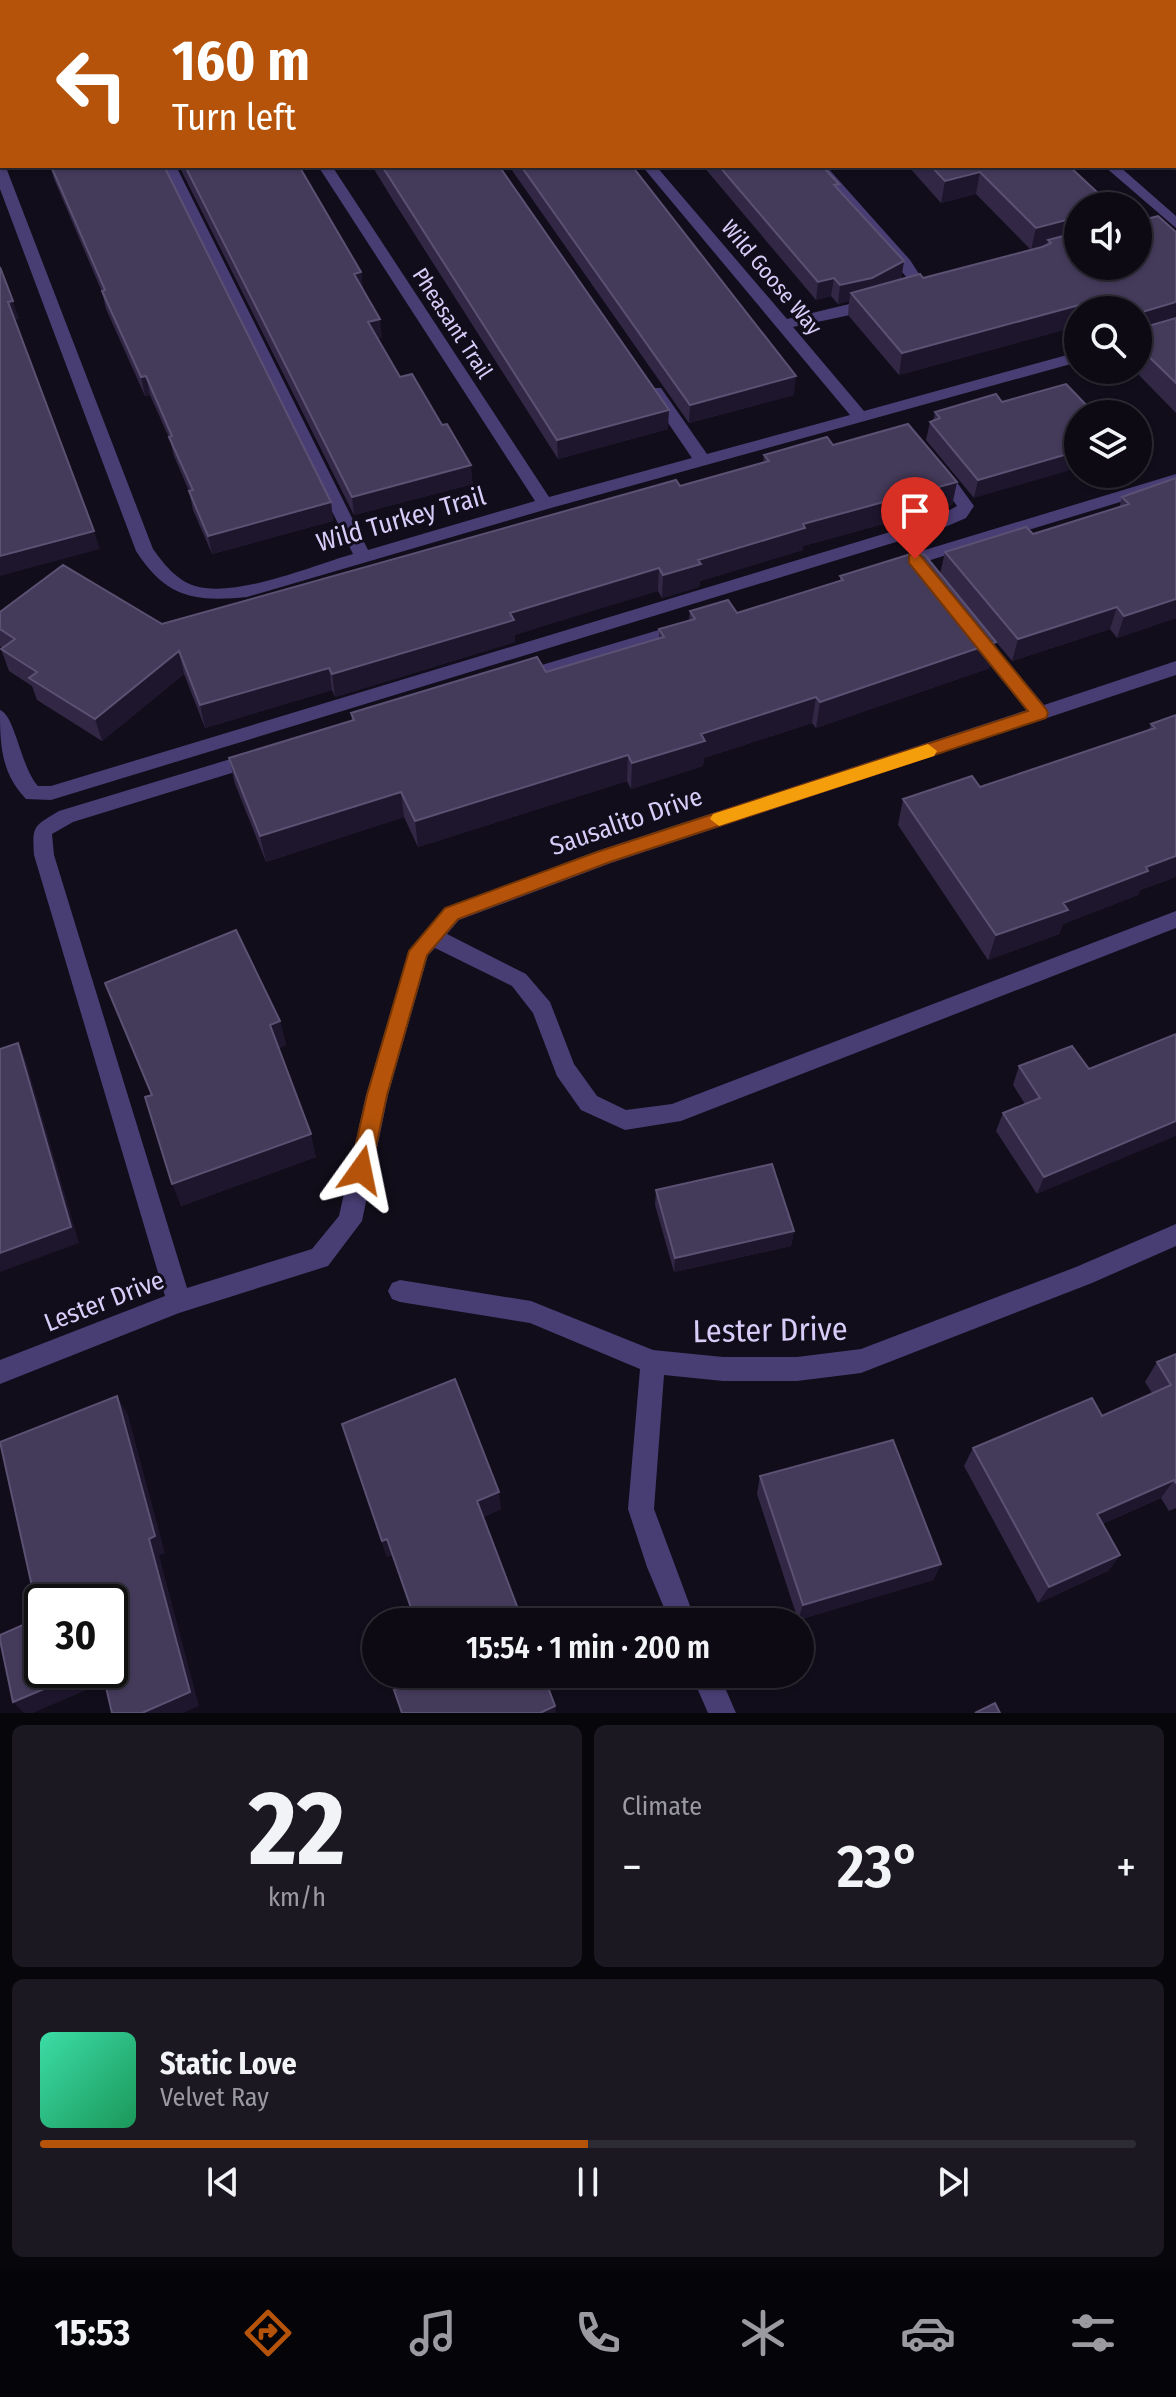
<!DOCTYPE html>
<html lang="en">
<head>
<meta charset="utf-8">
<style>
  :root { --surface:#0d0a14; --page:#1b1822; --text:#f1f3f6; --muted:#9a9aa0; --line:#2d2b34; --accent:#b45309 }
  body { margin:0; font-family:"Fira Sans Condensed",sans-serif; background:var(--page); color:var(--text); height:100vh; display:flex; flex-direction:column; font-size:30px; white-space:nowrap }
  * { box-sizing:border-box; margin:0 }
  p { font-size:26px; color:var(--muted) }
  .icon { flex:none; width:44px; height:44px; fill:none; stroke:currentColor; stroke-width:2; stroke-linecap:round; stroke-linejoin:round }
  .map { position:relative; height:1713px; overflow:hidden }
  .panel { display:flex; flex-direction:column; gap:12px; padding:12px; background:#07060b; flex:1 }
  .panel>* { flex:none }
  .top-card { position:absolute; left:0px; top:0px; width:1176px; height:168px; box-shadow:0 2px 6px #0004,0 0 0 2px var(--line); background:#b45309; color:#fff; overflow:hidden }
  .controls { position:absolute; left:1064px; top:192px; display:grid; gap:16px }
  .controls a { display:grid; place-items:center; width:88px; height:88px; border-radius:50%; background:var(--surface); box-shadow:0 2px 6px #0004,0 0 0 2px var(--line); font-size:40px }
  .speed { position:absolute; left:24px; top:1584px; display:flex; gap:16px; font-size:40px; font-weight:700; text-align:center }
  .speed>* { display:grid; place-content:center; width:104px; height:104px; border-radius:50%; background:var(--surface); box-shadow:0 2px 6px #0004,0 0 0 2px var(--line); line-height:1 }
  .speed .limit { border:4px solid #111; border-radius:12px; background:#fff; color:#111 }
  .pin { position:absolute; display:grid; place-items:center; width:68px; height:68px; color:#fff; margin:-82px -34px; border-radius:50% 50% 50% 0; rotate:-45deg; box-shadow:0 0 8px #0007 }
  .pin .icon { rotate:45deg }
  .me { position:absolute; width:88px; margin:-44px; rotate:12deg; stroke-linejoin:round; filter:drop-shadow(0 0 6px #0008) }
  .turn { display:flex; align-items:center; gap:28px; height:168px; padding:0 40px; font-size:36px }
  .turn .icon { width:104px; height:104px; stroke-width:2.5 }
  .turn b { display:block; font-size:56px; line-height:68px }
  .big { font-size:60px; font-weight:600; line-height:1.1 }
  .panel .tile { flex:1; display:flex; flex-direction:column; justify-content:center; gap:12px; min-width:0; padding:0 28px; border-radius:12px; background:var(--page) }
  .panel .dial { align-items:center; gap:0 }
  .dial b { font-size:104px; line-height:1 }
  .song { display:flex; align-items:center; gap:24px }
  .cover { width:96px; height:96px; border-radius:12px; background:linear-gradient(135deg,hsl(160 70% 55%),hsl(150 70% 35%)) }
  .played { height:8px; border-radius:4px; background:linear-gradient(90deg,var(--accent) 50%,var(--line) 50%) }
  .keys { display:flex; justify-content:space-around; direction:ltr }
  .heat { display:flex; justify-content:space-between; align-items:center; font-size:44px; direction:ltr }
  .panel .tiles { flex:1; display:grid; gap:12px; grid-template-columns:1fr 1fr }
  .tile:last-child { grid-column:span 2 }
  .trip { position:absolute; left:362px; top:1608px; width:452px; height:80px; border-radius:40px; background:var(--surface); box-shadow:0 2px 6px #0004,0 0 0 2px var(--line); font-weight:600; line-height:80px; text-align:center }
  .menu { display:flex; height:128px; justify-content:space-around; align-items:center; background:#050408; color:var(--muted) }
  .menu .icon { width:56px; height:56px }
  .menu .selected { color:var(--accent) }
  .menu b { font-size:36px; color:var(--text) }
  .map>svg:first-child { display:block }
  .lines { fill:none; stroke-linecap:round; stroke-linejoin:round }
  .minor { fill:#483e74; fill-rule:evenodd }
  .major { fill:#cc61eb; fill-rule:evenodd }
  .wall { fill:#322846 }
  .shaded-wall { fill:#1e162d }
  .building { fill:#443a5a; stroke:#5b5173; stroke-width:2 }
  .route { fill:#b45309; stroke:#753606; stroke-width:2 }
  .slow { fill:#f59e0b }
  .labels { text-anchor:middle; stroke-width:6; stroke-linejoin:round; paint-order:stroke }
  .far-street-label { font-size:22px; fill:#d8cdf9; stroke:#110d1a }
  .street-label { font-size:26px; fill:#d8cdf9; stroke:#110d1a }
  .near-street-label { font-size:32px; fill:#d8cdf9; stroke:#110d1a }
</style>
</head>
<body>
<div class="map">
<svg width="1176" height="1713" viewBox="0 0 1176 1713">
  <rect width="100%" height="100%" fill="#110d1a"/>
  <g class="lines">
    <path class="minor" d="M270,0H282L283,2H271Z
      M503,0H516L517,2H504Z
      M897,0H910L911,2H898Z
      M0,166L7,170L153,549C164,564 176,580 195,586C237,598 311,566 353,554L162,166H176L368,550L535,501L318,166H332L549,497L692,458L647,392L649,388H661L707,454L850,415L642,166H656L787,319L870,299L908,279L811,166H826L910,260L923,280C898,311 831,318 793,327L864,411L1078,352V362L551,508L247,597C195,602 166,598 136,551L0,189Z
      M1104,166H1119L1176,216V228Z
      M939,465L945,466L974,506L966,518L945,527L51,800L26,799C1,773 0,745 0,710C15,715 21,768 38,786H51L933,519L957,506L931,470Z
      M1176,474V485L901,569L892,563L895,559Z
      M682,623L691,629L688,634L522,685L513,678L515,673Z
      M977,631L983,632L1044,705L1176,661V675L611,863L459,920L447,934L526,974L550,1002L574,1064L597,1096L626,1110L672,1104L1176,911V928L681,1121L625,1130L581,1110L557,1076L533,1013L512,986L435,948L428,955L388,1095L362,1221L328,1266L179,1313L0,1384V1360L165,1296L34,855C32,825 34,826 59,811L257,751L267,758L264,763L73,822L52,834L54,855L187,1288L312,1249L339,1216L366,1095L409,951L445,908L597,851L1027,710L971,642L968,637L971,632Z
      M1176,1224V1246L1092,1283L861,1373L797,1381H723L664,1375L654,1509L696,1622H670L647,1567L628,1509L640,1369L530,1323L400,1302L392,1299L388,1291L392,1283L400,1280L531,1301L653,1350L723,1357H797L861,1349L1076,1267Z
      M691,1674H719L736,1713H708Z"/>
    <path class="major" d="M0,29H2V37H0Z
      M0,51H2V59H0Z"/>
  </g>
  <path class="wall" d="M554,0H667L669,2H555Z
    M755,0H867L869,2H755Z
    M968,0H1089L1092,2H970Z
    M1174,61L1176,62V164L1174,163Z
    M50,166H164L331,502L333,521L212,554L193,510L189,491L174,456L170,440L150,395L145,396L106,309L102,292L54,179Z
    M179,166H299L361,272L363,290L382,337L377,339L400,377L473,484L354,515Z
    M372,166H499L668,429L558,459L396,205Z
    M509,166H632L794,395L689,423Z
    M703,166H822L838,189L904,261L901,279L923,278L1031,250L976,194L941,203L908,166H1069L1078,206V266L1176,232V413L1134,370H1138V310H1078V326L899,375L848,315L849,301L838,304L831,296L816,300Z
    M1002,402L974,498L926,440L930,422L933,421L935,412Z
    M833,445L957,482L952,505L803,546V550L700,581L699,587L662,598L658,591L566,618L515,635V642L335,697L332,690L205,728L184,674L102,741L37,700L32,686L9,671L1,649L2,648L0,646V612L162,624L680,486L763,463L764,455Z
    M1176,478V618L1117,638L1110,629L1012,661L940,574L945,552L1033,534L1119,508L1122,497Z
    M840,576L996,642L990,668L816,728L812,723L704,758L703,766L631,789L627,781L418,847L404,817L266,862L235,784L229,758L352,721L351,713L546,672L659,639V629L689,620L690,611L737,613L840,581Z
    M1176,715V877L1140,890L1138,895L1063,924L1059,934L988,960L898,825L903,799L980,787L1149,730L1151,724Z
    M105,983L280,1021L286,1045L279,1048L316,1157L181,1206L151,1095Z
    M1176,1034L1037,1194L996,1131L1003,1113L1025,1104L1013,1085L1019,1066L1089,1069Z
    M656,1190L794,1231L791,1246L674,1272L655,1205Z
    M1176,1354V1508L1169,1511L1161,1498L1102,1524L1120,1555L1108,1571L1038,1603L964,1466L973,1448L1102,1416L1152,1393L1145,1382L1157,1362Z
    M342,1424L501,1509L483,1517L523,1622H415L392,1555L387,1557Z
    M760,1476L941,1564L933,1580L798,1620L757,1494Z"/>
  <path class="shaded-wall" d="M980,172L976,194L941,203L945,181Z
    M1078,217V235L1051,243L1048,240L1047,246L1031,250L1036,228Z
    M904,261L901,279L851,293L849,301L838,304L840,285Z
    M361,272L363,291L354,274Z
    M834,278L831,296L816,300L818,282Z
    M13,301L19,319L14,320L8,302Z
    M1094,301L1091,310H1078V326L899,375L902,353Z
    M1176,302V319L1138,333L1142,312Z
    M380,319L382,337L370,341L368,322Z
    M146,376L150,395L145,396L141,377Z
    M796,376L794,395L689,423L690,405Z
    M669,410L668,429L558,459L557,440Z
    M1078,451V468L974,498L978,480Z
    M471,465L473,484L354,515L352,497Z
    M957,482L952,505L803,546V550L700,581L699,587L662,598L663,575L698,560L803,524Z
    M331,502L333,521L212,554L208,536Z
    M94,531L100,549L0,576V556Z
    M659,568L658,591L515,635V642L335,697L332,674L510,613Z
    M1176,599V618L1117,638L1124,616Z
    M1117,607L1110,629L1012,661L1018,639Z
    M996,642L990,668L816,728L820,702Z
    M179,651L184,674L102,741L95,719Z
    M329,668L332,690L205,728L200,705Z
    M816,697L812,723L704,758L703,766L631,789L632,763L701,734Z
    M628,755L627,781L418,847L415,821Z
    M401,792L404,817L266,862L260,836Z
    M1176,856V877L1140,890L1138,895L1063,924L1059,934L988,960L996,935L1063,903L1146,867Z
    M280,1021L286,1045L276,1049L270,1025Z
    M18,1043L26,1061L79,1243L0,1272V1253Z
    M1176,1121V1136L1037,1194L1044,1177Z
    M311,1134L316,1157L181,1206L172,1184Z
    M794,1231L791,1246L674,1272L675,1258Z
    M117,1396L128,1415L165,1553L159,1555L199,1706L183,1713H142L149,1539Z
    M1174,1480L1161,1498L1085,1531L1097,1514Z
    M499,1492L501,1509L479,1518L477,1501Z
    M387,1539L392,1555L387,1557L382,1541Z
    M1120,1555L1108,1571L1038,1603L1049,1587Z
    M941,1564L933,1580L798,1620L803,1605Z
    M89,1670H105L112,1679L33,1713H24L13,1702Z
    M555,1706L556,1713H540Z"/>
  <path class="building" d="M429,0H475L476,2H419Z
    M569,0H667L669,2H571Z
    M774,0H867L869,2H776Z
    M992,0H1089L1092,2H994Z
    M1174,61L1176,62V140L1174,138Z
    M51,166H164L331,502L208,536L189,491L193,490L169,437L172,436L146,376L141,377L102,291L105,290Z
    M185,166H299L361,272L354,274L380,319L368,322L400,377L412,374L442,425L447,424L471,465L352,497Z
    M382,166H499L669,410L557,440Z
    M521,166H632L796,376L690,405Z
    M719,166H822L839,184L834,185L904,261L872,278L840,285L834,278L818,282Z
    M931,166H1069L1112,206H1078V217L1036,228L980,172L945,181Z
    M1158,216L1176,232V302L1142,312L1141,324L1145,327L1176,318V383L1138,346V310H1102L1094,301L902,353L851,293L920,274L923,278L1042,247L1051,243L1048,240L1078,232V266H1138V221Z
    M0,267L13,301L8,302L94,531L0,556Z
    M1066,384L1095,414H1078V451L978,480L930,422L940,418L935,412L996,394L1002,402Z
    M908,424L957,482L803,524L805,528L698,560L701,564L663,575L659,568L566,596L510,613L514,620L332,674L329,668L200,705L179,651L95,719L29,678L37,672L1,649L15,639L0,629V612L63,565L162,624L676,480L680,486L769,461L764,455L827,437L833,445Z
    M1176,478V599L1124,616L1117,607L1018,639L945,552L1026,527L1033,534L1129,504L1122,497Z
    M911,554L914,557L924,554L996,642L820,702L816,697L701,734L705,741L632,763L628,755L415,821L401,792L260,836L229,758L354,720L351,713L537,657L546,672L664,637L659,629L695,619L690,611L728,600L737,613L843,580L840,576Z
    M1176,715V856L1146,867L1148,871L1063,903L1068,910L996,935L903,799L972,776L980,787L1155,728L1151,724Z
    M236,930L280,1021L270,1025L311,1134L172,1184L145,1097L152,1095L105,983Z
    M1176,1034V1121L1044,1177L1003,1113L1040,1098L1019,1066L1072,1046L1089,1069Z
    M18,1043L71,1227L0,1253V1049Z
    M772,1164L794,1231L675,1258L656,1190Z
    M1176,1354V1483L1174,1480L1097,1514L1120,1555L1049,1587L973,1448L1092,1398L1102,1416L1171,1385L1157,1362Z
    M455,1379L499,1492L477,1501L523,1622H416L387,1539L382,1541L342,1424Z
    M117,1396L155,1536L149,1539L190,1692L142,1713H112L102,1670H110V1602H42V1670H89L13,1702L0,1640V1635L39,1618L0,1442Z
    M893,1440L941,1564L803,1605L760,1476Z
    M429,1674H543L555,1706L540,1713H402L394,1690Z
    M995,1703L1000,1713H975Z"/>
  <path class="route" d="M915,554L920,555L1046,709L1048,713L1046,718L610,862L458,919L427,955L387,1095L371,1170L368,1177L361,1180L353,1177L350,1170L367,1095L409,951L445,908L597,852L1028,711L909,563V555Z"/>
  <path class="slow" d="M928,744L937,751L934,756L719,826L710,819L713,814Z"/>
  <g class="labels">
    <g class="far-street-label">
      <text transform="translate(772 277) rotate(50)" y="8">Wild Goose Way</text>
      <text transform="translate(453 323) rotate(57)" y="8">Pheasant Trail</text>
    </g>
    <g class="street-label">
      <text transform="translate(401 519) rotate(-16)" y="9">Wild Turkey Trail</text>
      <text transform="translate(626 821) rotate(-19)" y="9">Sausalito Drive</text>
      <text transform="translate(104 1301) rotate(-21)" y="9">Lester Drive</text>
    </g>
    <g class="near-street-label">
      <text transform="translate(770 1330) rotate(-1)" y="11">Lester Drive</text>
    </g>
  </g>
</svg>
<div class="controls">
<a><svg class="icon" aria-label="sound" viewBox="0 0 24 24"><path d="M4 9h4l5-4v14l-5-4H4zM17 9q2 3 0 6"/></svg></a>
<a><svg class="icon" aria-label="search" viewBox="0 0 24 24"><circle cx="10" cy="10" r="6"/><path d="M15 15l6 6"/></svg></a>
<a><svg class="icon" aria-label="layers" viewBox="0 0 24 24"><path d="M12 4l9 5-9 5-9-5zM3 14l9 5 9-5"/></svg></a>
</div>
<div class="speed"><div class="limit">30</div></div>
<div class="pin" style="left:915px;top:559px;background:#d93025"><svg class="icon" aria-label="arrive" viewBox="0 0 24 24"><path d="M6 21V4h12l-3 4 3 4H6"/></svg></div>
<svg class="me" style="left:361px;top:1170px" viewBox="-20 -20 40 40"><path d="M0-17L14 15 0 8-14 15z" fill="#b45309" stroke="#fff" stroke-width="4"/></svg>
<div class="trip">15:54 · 1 min · 200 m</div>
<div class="top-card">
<div class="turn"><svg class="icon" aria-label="left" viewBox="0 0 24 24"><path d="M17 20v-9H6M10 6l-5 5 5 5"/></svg><div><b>160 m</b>Turn left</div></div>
</div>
</div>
<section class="panel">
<div class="tiles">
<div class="tile dial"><b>22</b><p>km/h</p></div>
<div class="tile"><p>Climate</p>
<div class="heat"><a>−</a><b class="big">23°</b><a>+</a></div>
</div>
<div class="tile">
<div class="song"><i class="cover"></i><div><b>Static Love</b><p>Velvet Ray</p></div></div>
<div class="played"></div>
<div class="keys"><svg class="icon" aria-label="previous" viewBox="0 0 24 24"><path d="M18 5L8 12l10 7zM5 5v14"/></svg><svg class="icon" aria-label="pause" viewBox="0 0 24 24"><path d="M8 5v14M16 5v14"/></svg><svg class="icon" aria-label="next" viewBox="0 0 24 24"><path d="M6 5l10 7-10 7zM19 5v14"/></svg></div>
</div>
</div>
</section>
<nav class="menu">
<b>15:53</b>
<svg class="icon selected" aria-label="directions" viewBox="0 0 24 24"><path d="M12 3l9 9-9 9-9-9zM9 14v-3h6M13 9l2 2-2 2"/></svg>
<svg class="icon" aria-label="music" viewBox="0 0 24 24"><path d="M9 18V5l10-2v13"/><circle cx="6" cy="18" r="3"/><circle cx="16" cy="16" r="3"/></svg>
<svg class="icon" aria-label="phone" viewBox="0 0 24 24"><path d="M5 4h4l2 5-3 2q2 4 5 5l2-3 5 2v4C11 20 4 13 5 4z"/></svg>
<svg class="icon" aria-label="climate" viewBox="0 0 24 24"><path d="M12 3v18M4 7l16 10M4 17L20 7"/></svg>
<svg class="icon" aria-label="car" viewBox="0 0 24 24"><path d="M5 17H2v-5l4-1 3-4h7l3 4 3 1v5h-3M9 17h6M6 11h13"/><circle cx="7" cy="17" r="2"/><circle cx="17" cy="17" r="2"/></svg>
<svg class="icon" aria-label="filters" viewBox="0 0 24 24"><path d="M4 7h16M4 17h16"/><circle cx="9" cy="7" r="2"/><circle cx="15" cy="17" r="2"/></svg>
</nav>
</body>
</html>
